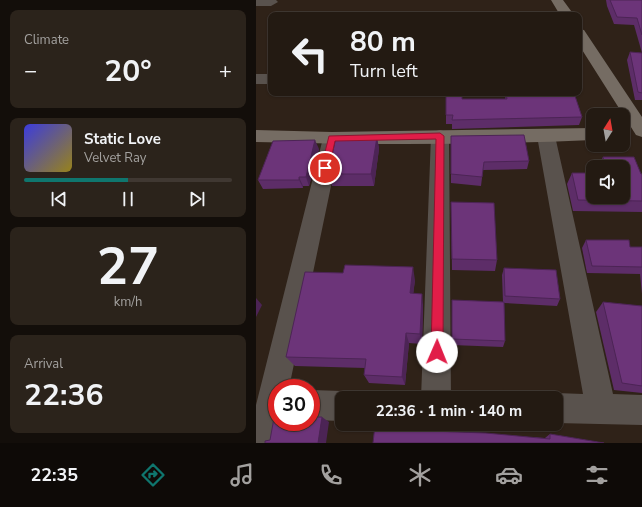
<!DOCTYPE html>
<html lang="en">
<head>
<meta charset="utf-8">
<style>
  :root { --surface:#231a12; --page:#2b231b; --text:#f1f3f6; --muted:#a3a19f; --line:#403832; --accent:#0f766e }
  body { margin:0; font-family:"Nunito Sans",sans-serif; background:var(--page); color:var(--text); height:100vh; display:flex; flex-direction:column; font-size:15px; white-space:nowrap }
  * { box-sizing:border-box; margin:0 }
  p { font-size:13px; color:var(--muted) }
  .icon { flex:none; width:22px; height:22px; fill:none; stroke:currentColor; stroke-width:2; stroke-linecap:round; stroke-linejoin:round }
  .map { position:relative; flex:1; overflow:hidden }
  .panel { display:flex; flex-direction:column; gap:10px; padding:10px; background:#130e0a; width:256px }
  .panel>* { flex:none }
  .hud { position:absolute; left:12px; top:12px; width:314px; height:84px; border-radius:8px; box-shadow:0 1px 3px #0004,0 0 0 1px var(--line); background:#231a12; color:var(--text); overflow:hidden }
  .needle { width:26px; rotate:11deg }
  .buttons { position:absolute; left:330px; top:108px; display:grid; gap:8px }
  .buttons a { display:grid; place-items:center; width:44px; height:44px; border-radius:8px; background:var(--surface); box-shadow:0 1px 3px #0004,0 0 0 1px var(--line); font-size:20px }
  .speed { position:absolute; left:12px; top:379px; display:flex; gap:8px; font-size:20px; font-weight:700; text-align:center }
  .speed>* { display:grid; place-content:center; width:52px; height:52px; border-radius:50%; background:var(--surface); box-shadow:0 1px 3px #0004,0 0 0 1px var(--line); line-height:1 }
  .speed .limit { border:6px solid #d22; background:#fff; color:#111 }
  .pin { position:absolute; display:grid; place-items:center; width:34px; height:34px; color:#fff; margin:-17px; border:2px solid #fff; border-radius:50%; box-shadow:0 1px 4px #0007 }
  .me { position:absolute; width:44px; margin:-22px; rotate:1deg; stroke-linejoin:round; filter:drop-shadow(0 0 3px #0008) }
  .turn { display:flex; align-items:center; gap:14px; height:84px; padding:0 16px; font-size:18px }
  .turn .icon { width:52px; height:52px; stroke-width:2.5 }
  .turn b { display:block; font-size:28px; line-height:34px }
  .big { font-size:30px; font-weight:700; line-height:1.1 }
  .panel .card { flex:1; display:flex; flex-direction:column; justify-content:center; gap:6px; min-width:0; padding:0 14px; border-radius:8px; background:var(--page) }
  .panel .dial { align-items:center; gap:0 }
  .dial b { font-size:52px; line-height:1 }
  .song { display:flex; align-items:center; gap:12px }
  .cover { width:48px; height:48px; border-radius:6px; background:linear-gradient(135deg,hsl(240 70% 55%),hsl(50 70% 35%)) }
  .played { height:4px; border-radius:2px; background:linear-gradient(90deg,var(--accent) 50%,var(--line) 50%) }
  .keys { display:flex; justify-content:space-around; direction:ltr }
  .heat { display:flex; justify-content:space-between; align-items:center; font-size:22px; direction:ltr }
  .trip { position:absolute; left:79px; top:391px; width:228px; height:40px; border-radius:8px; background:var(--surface); box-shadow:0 1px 3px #0004,0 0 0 1px var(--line); font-weight:700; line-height:40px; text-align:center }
  .tab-bar { display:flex; height:64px; justify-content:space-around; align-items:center; background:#0e0a07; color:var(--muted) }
  .tab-bar .icon { width:28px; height:28px }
  .tab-bar .selected { color:var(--accent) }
  .tab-bar b { font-size:18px; color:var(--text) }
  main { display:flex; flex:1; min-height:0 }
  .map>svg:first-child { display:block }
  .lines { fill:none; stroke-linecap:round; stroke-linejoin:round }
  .street { fill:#59524d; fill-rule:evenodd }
  .secondary { fill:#756c63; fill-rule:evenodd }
  .wall { fill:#5d2d68 }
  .shaded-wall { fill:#4c2455 }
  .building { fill:#6c3479; stroke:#4c2455 }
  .route { fill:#e11d48; stroke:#92132f }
</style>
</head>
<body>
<main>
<section class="panel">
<div class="card"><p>Climate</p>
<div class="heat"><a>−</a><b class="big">20°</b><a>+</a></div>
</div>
<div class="card">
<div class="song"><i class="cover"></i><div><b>Static Love</b><p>Velvet Ray</p></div></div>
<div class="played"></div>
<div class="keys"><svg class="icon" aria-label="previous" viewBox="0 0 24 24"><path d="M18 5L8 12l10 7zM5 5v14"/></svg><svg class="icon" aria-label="pause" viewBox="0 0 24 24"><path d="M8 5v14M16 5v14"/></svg><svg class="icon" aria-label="next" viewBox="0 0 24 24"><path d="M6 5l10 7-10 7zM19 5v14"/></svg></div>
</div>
<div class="card dial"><b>27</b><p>km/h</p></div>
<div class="card"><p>Arrival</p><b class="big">22:36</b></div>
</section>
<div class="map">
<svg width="386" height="443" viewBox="0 0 386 443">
  <rect width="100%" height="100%" fill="#2f2218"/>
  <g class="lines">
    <path class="street" d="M0,0H20L22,2L15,6H0Z
      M0,74H15V84H0Z
      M184,130L191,132L193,136L195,398H165L175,136L177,132Z
      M290,130L297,132L299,136L357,394L386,395V425L300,423V398H289L300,393L327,394L281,136L283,132Z
      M76,132L83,134L85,138L33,388H21V422H26L22,443H0V405L67,138L69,134Z
      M55,390L86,391L96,396L97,398H86V421L55,420Z"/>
    <path class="secondary" d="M295,0H307L318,15H304Z
      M323,29L328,30L386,117V137L380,135L323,45Z
      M337,128V140C225,145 112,145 0,142V130L76,132Z"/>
  </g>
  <path class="wall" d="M350,0H386V53L378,25L358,24L351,6Z
    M374,52L386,53V100H379L371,60Z
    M250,93H318L326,117L323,125L196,129V124H190V95L206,99H249Z
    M195,136L273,161L271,169L227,170L225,186L195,183Z
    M121,137L123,149L118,186H76L72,174Z
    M63,149L53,186H47V188L7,189L2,180Z
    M347,157L386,174V212L317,211L311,184L316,173L337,197L367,167H342Z
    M195,202L241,260L239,271L196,270Z
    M330,240L374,247H386V294L384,274L331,273L326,248Z
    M248,268L304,299L301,306L248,303L249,341L247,347L196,345V300L247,302L246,275Z
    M159,280L157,294L167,305L166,344L153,343L149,385L113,383L108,375L109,368L39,366L30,357Z
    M347,302L386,306V393L358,390L340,312Z
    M174,428L175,431L289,438L294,434L348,443H117Z"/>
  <path class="shaded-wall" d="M121,137L123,149L118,186L115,174Z
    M59,140L63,149L53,186L50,177Z
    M43,177L47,186V188L43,180Z
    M157,267L159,280L156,305L154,293Z
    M166,294L167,305L166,344L164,334Z
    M0,298L6,305L0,317Z
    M150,333L153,343L149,385L146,377Z
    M66,417L73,422L70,443H62Z"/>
  <path class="building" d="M354,0H386V35L381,18L361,17Z
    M374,52L386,53V93L382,92Z
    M250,93H318L326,117L196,120L197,115H190V95H206V99H251Z
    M268,135L273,161L228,162L226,177L195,174V136Z
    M80,137H121L115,174H72Z
    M59,140L50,177H43V180H2L17,141Z
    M347,157H378L385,174H386V201L322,200L316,173H337V197H367V167H350Z
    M195,202L238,203L241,260L196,259Z
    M330,240H373L374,247H386V267L336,266Z
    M89,265L157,267L154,293L166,294L164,334L150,333L146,377L108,375L110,359L30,357L49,272L87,273Z
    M248,268L300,270L304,299L249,296Z
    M196,300L248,302L249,341L196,339Z
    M347,302L386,306V386L366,383Z
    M55,417H66L62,443H9V441L14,440L18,418H21V422H55Z
    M119,425L174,428V431L230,433L294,439V434L348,443H117Z"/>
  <path class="route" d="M184,133L188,136L187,352L185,356L181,357L177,356L175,352L180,139L79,141L73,168L69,171L65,168L73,136Z"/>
</svg>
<div class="buttons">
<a><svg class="needle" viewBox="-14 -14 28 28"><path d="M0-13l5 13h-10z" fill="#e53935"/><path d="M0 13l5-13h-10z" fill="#a3a19f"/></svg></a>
<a><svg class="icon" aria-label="sound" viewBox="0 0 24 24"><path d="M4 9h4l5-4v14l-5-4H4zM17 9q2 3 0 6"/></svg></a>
</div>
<div class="speed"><div class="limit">30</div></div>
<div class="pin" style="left:69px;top:168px;background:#d93025"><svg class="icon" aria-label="arrive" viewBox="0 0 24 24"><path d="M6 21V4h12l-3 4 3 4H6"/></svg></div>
<svg class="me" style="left:181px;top:352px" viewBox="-20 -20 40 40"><circle r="19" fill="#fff"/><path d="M0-13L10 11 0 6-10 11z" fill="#e11d48"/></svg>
<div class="trip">22:36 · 1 min · 140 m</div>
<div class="hud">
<div class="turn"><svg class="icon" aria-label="left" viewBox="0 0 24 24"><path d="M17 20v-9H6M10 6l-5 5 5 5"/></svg><div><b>80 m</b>Turn left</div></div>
</div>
</div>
</main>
<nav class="tab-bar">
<b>22:35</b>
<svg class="icon selected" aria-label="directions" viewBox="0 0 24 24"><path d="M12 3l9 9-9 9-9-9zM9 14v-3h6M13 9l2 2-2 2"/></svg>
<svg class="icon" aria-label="music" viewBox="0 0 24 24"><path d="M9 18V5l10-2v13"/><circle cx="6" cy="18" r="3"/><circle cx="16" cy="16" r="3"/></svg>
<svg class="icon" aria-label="phone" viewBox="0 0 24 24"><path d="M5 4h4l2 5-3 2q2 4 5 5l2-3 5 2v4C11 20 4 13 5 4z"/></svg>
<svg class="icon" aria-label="climate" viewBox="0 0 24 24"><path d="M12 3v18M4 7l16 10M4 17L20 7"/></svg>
<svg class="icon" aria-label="car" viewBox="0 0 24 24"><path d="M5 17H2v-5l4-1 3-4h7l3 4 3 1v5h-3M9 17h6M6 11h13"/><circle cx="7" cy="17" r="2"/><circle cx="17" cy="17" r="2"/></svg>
<svg class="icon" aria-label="filters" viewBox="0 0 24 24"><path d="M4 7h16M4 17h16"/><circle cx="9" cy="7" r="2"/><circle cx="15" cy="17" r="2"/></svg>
</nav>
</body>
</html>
